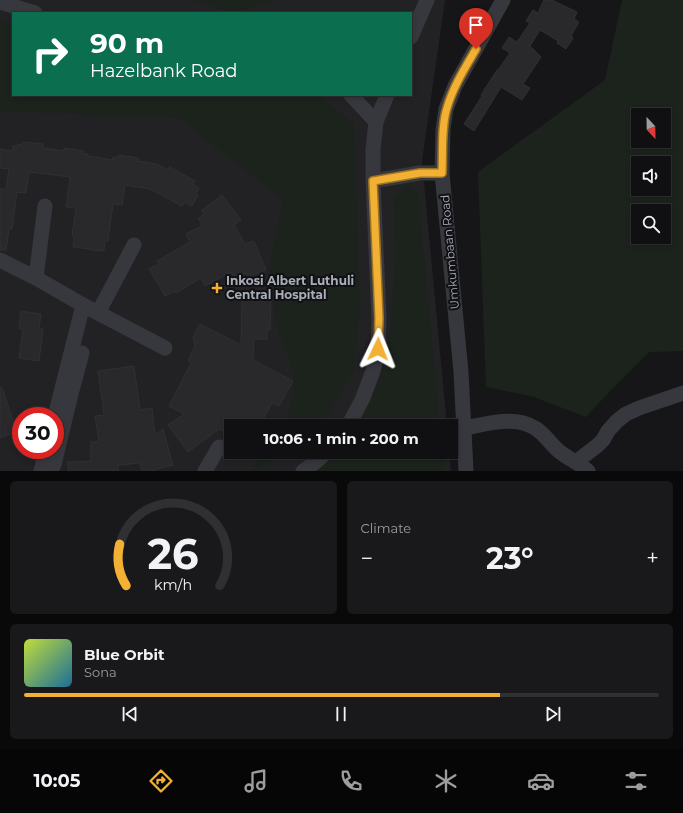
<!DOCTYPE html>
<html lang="en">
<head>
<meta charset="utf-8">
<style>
  :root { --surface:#101012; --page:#19191b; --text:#f1f3f6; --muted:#9c9d9f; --line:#303032; --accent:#f2b134 }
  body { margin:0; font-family:Montserrat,sans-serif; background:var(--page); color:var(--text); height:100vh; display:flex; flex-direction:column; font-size:15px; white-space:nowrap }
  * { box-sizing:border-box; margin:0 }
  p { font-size:13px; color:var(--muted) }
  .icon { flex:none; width:22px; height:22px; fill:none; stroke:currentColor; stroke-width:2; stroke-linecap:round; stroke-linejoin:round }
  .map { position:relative; height:471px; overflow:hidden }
  .drawer { display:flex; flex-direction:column; gap:10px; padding:10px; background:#09090a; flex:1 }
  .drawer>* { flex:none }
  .hud { position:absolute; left:12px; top:12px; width:400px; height:84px; border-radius:0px; box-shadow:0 2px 6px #0003,0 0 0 1px var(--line); background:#0b6e4f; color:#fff; overflow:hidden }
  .needle { width:26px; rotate:158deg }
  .buttons { position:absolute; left:631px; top:108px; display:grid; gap:8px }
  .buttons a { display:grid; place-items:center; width:40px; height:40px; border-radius:0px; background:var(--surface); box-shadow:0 2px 6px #0003,0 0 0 1px var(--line); font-size:20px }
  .speed { position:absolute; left:12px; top:407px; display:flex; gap:8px; font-size:20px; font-weight:700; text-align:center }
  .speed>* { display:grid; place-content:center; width:52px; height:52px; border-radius:50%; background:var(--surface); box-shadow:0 2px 6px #0003,0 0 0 1px var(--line); line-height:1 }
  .speed .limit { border:6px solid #d22; background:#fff; color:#111 }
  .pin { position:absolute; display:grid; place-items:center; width:34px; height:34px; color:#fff; margin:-41px -17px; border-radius:50% 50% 50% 0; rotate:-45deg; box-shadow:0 0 4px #0007 }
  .pin .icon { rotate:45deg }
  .me { position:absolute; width:44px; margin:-22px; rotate:2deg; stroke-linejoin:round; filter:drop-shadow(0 0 3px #0008) }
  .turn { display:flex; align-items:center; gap:14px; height:84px; padding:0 12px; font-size:18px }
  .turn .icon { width:52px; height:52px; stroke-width:2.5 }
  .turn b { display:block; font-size:28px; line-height:34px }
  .big { font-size:30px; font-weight:700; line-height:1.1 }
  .drawer .card { flex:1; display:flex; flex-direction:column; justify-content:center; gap:6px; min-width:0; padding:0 14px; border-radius:6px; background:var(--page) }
  .drawer .dial { align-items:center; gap:0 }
  .dial svg { height:104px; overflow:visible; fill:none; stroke:var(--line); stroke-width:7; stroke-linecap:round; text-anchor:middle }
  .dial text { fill:var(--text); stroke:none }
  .song { display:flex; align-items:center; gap:12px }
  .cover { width:48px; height:48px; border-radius:6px; background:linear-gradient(135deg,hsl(70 70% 55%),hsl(200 70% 35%)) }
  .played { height:4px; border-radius:2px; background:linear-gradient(90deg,var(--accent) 75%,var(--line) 75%) }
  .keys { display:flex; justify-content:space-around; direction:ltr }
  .heat { display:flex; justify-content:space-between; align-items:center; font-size:22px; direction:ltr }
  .drawer .tiles { flex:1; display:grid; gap:10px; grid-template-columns:1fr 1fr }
  .card:last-child { grid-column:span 2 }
  .trip { position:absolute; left:224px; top:419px; width:234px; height:40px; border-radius:0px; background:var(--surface); box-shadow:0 2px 6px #0003,0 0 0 1px var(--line); font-weight:700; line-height:40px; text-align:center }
  .dock { display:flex; height:64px; justify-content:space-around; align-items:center; background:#060607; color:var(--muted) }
  .dock .icon { width:28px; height:28px }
  .dock .active { color:var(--accent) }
  .dock b { font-size:18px; color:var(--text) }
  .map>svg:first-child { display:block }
  .built { fill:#222225; fill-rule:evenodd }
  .green { fill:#1c231d; fill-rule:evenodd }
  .building { fill:#29292c; stroke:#303034 }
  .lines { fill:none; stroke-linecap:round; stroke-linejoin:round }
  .minor { stroke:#37383d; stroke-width:15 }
  .route-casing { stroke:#9d7322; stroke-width:10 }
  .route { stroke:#f2b134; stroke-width:7 }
  .poi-dot { fill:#f2b134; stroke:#111113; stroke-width:1.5 }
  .labels { text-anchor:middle; stroke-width:4; stroke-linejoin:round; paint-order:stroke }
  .street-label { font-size:12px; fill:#a8adb8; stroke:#111113 }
  .poi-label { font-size:12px; font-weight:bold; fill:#a8adb8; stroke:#111113; text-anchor:start }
</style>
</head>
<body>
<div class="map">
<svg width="683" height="471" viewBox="0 0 683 471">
  <rect width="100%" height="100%" fill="#161618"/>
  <path class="built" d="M0,0H445L422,161L447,426H231V452H449L451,471H0ZM13,13H411V95H13ZM21,416H55V450H21Z"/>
  <path class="green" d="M192,0H276L233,12Z
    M622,0H683V351L649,352L611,390L586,417L531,396L486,387L478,172L605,80ZM638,115H664V141H638ZM638,163H664V189H638ZM638,211H664V237H638Z
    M0,20L13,23V95H319L354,124L360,306L354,370L326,419L317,426H279L291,408L294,373L276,324L269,268L283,200L179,118L0,111Z
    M408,183L418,194L440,426H356L362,417L379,381L390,331L396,254L394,199Z
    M263,452H282L256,471H251Z
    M340,452H443L444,471H313L337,456Z"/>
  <path class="building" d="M544,0H552L577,12L574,19L579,22L571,36L573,38L566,49L557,43L558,41L540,30L530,46L541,57L523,84L530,88L522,100L501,87L474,131L464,124L482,96L481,95L497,70H498L510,53L502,48L509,37L517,42L530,23L526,21L533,10L538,13Z
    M23,142L43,144V148L64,151V148L83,151V154H88V156L113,160V157L118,158V155L139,158L138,161L157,164L168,170L170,167L195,181L193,185L199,188L196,194L198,195L192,206L184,202L182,206L150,189L125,185L122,205L113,204L108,241H105L104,251L90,250V249L73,247L74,237L72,236L76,208L66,207L70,177L29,172L26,193L17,192L12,229H9L6,250H0V189H6L9,169L0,168V149L12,151L13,146H18V144L22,145Z
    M222,195L241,220L234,225L245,244L254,241L266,270L247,278V273L234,278L231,272L205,286L201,278L176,293L174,291L165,296L149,269L159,264L157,261L190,242L186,234L203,225L198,219L205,213L201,211Z
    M247,290H259V293H265V300H271L270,330H267V339H254L253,360L293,381L279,406L272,403L259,426H231V435L219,429L188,452L168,425L184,414L169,406L191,363L188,361L195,346L193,338L200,324L241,345L242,299H247Z
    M21,311L41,314L39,329H43L39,361L19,358L23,329L19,328Z
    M134,366L140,410L152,408L155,435L163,429L173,465L151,471H142L140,463L118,465V471H68V462L91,461V442H99L95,416L104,415L98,371Z
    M0,388H2L17,432L0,438Z"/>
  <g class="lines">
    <path class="minor" d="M0,2L35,13
      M411,37L427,0
      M351,95L376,122
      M373,181L420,173H442
      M0,260L36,278L83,305L55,416
      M36,278L45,206
      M83,305L165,348
      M98,313L134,245
      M71,394L82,353
      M348,426L362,400L373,371L378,349L379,318L373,181V149L376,122L387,95
      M465,428C486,424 515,415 535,428C545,434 551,445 560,452C569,459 579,463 588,471
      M576,462L598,445L603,440L608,431L617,421L626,414L639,408L683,393
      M54,465L71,394L61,392
      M41,471L46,450
      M205,471L219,447
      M303,471L317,461L326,452
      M466,471L461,372L442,173L443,129L446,109L455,86L503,0"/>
  </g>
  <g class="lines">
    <g class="route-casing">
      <path id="route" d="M378,349L379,318L373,181L420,173H442C443,153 441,126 447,108C453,87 465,68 476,49"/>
    </g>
    <use href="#route" class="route"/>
  </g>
  <path class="poi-dot" d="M215 282h4v4h4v4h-4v4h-4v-4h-4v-4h4z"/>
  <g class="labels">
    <g class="street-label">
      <text transform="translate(450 252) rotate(-95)" y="4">Umkumbaan Road</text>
    </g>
    <g class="poi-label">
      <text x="226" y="285">Inkosi Albert Luthuli<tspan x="226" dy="14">Central Hospital</tspan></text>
    </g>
  </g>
</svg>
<div class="buttons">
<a><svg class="needle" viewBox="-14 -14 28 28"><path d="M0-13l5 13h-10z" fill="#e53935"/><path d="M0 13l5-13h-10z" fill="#9c9d9f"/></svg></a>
<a><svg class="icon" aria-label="sound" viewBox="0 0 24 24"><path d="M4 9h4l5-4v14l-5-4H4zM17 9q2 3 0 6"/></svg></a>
<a><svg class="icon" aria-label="search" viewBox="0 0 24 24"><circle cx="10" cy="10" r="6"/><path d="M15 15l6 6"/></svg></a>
</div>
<div class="speed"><div class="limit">30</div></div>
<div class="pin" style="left:476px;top:49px;background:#d93025"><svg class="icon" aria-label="arrive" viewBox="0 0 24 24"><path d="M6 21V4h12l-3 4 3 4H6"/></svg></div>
<svg class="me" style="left:378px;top:349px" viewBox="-20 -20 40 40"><path d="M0-17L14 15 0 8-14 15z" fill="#f2b134" stroke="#fff" stroke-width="4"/></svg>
<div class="trip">10:06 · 1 min · 200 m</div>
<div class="hud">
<div class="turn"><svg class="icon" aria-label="right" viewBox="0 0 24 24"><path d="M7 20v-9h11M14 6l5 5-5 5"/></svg><div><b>90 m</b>Hazelbank Road</div></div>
</div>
</div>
<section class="drawer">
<div class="tiles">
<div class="card dial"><svg viewBox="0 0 100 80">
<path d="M14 69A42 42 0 1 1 86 69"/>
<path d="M14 69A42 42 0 0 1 9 37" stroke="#f2b134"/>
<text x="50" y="56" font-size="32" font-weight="700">26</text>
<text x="50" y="72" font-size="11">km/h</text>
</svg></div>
<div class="card"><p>Climate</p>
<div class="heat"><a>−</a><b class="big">23°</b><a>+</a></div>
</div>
<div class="card">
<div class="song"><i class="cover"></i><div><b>Blue Orbit</b><p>Sona</p></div></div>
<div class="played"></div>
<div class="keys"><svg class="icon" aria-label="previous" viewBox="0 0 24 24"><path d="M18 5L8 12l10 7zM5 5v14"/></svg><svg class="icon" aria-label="pause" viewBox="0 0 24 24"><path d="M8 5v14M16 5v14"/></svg><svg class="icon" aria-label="next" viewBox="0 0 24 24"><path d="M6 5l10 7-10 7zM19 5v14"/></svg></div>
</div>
</div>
</section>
<nav class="dock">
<b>10:05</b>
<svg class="icon active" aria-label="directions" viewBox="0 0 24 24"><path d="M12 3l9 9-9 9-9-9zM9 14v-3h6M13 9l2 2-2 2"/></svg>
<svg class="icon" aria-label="music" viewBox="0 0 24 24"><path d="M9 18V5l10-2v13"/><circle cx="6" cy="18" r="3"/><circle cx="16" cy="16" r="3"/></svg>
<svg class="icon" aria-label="phone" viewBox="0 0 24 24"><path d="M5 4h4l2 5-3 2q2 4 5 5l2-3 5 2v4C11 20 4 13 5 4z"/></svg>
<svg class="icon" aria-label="climate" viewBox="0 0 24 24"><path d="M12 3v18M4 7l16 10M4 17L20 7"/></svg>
<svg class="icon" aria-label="car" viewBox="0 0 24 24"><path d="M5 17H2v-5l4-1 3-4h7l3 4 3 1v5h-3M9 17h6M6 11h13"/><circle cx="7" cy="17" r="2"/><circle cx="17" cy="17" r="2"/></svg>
<svg class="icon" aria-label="filters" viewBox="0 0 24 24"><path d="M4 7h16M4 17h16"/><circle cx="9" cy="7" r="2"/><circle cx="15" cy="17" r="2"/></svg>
</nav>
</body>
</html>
